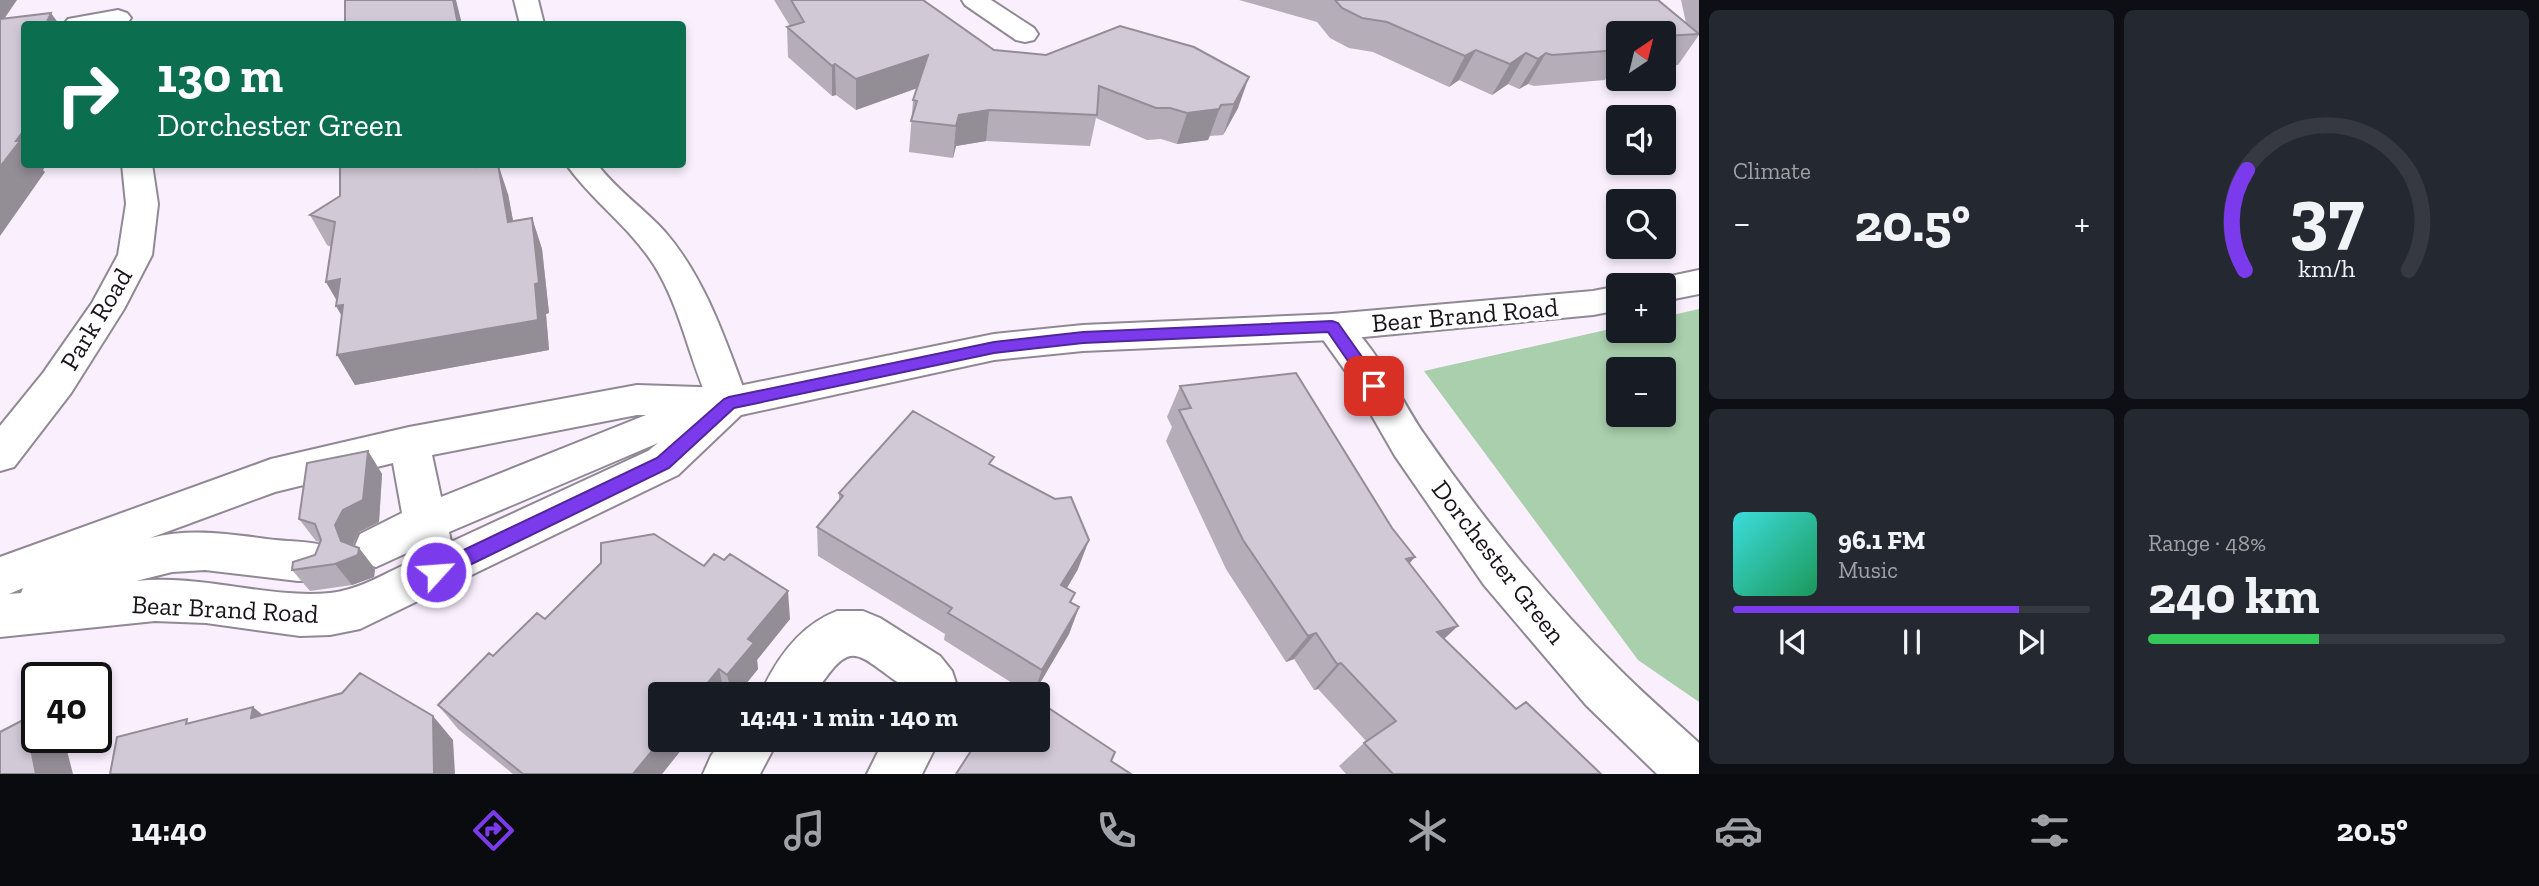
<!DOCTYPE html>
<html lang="en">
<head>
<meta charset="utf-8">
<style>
  :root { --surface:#171b24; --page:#242831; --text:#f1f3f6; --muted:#9ea1a6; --line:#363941; --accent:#7c3aed }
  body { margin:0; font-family:"Zilla Slab",serif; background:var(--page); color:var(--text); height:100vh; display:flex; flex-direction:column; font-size:26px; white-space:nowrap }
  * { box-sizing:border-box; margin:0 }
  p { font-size:23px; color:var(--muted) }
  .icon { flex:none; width:38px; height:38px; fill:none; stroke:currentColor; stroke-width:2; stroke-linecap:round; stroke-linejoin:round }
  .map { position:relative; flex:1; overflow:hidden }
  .drawer { display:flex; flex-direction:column; gap:10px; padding:10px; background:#0d0f14; width:840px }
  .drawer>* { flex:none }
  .banner { position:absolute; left:21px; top:21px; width:665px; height:147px; border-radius:7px; box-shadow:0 4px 10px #0003; background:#0b6e4f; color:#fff; overflow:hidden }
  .needle { width:46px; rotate:35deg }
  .tools { position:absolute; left:1606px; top:21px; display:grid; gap:14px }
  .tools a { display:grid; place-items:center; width:70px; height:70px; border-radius:7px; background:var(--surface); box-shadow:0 4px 10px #0003; font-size:35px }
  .speed { position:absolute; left:21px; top:662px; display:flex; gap:14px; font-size:35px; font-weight:700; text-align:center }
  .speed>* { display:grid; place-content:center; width:91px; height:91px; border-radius:50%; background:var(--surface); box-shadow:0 4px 10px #0003; line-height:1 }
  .speed .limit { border:4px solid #111; border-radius:10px; background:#fff; color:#111 }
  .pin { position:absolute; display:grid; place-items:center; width:60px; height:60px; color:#fff; margin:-30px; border-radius:14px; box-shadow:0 4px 10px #0006 }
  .me { position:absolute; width:77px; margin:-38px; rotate:64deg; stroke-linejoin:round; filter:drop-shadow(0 0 5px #0008) }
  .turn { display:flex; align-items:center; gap:24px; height:147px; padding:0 21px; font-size:32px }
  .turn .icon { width:91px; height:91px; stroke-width:2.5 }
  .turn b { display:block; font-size:49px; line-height:60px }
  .big { font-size:52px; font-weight:700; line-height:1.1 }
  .drawer .widget { flex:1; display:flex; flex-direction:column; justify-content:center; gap:10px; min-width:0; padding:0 24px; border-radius:10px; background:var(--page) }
  .drawer .dial { align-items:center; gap:0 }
  .dial svg { height:182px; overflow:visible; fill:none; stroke:var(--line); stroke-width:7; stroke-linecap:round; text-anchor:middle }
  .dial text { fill:var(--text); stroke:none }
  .song { display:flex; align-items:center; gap:21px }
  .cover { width:84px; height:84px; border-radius:10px; background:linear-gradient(135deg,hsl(180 70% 55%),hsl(150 70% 35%)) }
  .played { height:7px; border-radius:4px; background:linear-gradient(90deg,var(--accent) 80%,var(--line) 80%) }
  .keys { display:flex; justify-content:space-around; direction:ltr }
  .heat { display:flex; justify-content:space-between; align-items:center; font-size:38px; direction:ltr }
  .charge { height:10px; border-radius:5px; background:linear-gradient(90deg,#34c759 48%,var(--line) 0) }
  .drawer .tiles { flex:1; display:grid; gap:10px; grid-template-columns:repeat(2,1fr) }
  .trip { position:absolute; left:648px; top:682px; width:402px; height:70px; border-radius:7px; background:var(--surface); box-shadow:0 4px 10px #0003; font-weight:700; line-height:70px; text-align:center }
  .menu { display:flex; height:112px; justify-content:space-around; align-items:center; background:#090b0e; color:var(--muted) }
  .menu .icon { width:49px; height:49px }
  .menu .active { color:var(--accent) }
  .menu b { font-size:32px; color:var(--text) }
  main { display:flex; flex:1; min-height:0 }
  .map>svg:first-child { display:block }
  .green { fill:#a9cfac; fill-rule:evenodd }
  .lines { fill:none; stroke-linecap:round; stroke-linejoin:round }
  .minor-casing { stroke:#918895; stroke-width:4 }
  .tertiary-casing { stroke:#918895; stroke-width:4 }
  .minor { fill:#fff; fill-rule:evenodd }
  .tertiary { fill:#fff; fill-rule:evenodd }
  .wall { fill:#b5adb8 }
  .shaded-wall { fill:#938d96 }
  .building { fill:#d2c9d6; stroke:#938d96; stroke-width:2 }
  .route { fill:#7c3aed; stroke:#51269a; stroke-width:2 }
  .labels { text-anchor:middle; stroke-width:7; stroke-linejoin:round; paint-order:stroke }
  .street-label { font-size:26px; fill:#19151a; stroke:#fff }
</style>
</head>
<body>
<main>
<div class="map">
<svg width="1699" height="774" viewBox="0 0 1699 774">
  <rect width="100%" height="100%" fill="#f9effd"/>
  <path class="green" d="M1699,309V702L1638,660L1424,371L1619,327V331H1664V317ZM1619,369H1664V415H1619Z"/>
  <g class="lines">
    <g class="minor-casing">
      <path id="minor" d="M514,0H538L544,24H520Z
        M962,0H991L1034,28L1038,34L1034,40L1025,42L1016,40L965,5Z
        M118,10L127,13L131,18L127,23L64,24L68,19Z
        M122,164H152L158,204L152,255L124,309L71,393L14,467L0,471V426L43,373L92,303L118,255L126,204Z
        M566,164H597C617,191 645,209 666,233C707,281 727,345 749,403L743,414L729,418L715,414C690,367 683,311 654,265C630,227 592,201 566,164Z
        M1332,314C1366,324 1403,404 1424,434C1482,518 1548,599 1621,671C1646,696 1673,719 1699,743V774H1657L1586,705L1484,585L1395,456L1349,376L1314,327L1319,318Z
        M837,611H863L880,618L940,656L952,671L960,695H910L906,688C854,653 853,635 814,695H760C776,659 800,625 837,611Z
        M722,740H778L760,774H703L711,756Z
        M884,740H939L922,774H867Z"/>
    </g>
    <g class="tertiary-casing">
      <path id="tertiary" d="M1699,270V294L1664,301V285H1649L1652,280Z
        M1619,286V310L1593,315L1332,340L1083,351L994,360L741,415L678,475L360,629L330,635L300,636L206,623L155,621L0,637V557L271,459L409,427L637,385L729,388L994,334L1083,325L1332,314L1593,291ZM637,415H646L441,497L432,455ZM658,443L648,451L451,542L449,532ZM393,463L402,513L360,534L354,548L360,562L376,567L411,551L415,560C387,572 360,590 330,593C268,599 202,574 136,581L172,572L205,570L298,581H314L330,575L336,561L330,547C312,541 295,542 276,540C233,535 193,527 150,538L275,492ZM23,588L21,593L9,594Z"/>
    </g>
    <use href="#minor" class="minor"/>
    <use href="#tertiary" class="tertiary"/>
  </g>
  <path class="wall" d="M774,0H923L994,50L1046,55L1194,47L1238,108L1223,135L1210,136L1208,140L1177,144L1161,139L1147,140L1096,118L1090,146L986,141L956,146L953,158L909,152L913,100L917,88L856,110L836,95L832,96L788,57L787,27L790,26Z
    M1239,0H1658L1686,23L1681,0H1699V35L1678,65L1664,66V33H1619V69H1612L1605,80L1534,86L1528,84L1519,89L1508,84L1492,95L1459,80L1449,87L1373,52L1349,48L1330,38L1317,22Z
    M340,164H482V166L508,194L513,221L532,218L542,249L549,313L546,314L549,350L355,385L337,355L342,316L336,306L337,301L326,282L331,247L327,245L310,215L340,196Z
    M1180,386L1409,564L1444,639L1516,709L1601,774H1346L1339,766L1366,741L1318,689L1314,690L1294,659L1286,662L1226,569L1166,441L1172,427L1167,417Z
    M368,451L382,474L379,522L359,532L352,545L359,548L375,569L374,577L352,585L310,591L292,570L315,555L320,542L316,541L299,519Z
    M992,466L1078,569L1067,588L1072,603L1079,607L1069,634L1033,695H1031L944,640L945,634L818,556L817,527L839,500V493Z
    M545,619H790L757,660L758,669L737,695H660L689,740L662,774H513L458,729L438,705L493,656Z"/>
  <path class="shaded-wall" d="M0,0H17L0,25Z
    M453,0H456L462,24H458Z
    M51,13L59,24H46Z
    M1476,50L1459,80L1449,87L1465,56Z
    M1526,53L1508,84L1492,95L1510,64Z
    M1546,53L1528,84L1519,89L1538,59Z
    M928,55L926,85L856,110V79Z
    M835,64L836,95L832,96V66Z
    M1249,77L1238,108L1223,135L1234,104Z
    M1221,105L1208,140L1177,144L1187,113Z
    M989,110L986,141L956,146L953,158L956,126L959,115Z
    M24,130V164H47L43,170L45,172L0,236V167Z
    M498,164L508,194L519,252L508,222Z
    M532,218L542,249L549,313L546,314L549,350L355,385L337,355L535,284Z
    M340,279L354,337L336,306H340L326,282Z
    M368,451L382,474L379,522L359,532L352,547L359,548L375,569L374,577L352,585L335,564L341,541L335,525Z
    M1089,540L1078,569L1052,613L1061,585Z
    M1415,557L1391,585L1406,559Z
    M788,591L790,619L757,660L758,669L737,695H732L727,675L748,639Z
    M1079,607L1069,634L1033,695L1042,670Z
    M1458,626L1430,652L1437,632Z
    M1316,633L1294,659L1286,662L1308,636Z
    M1341,663L1318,689L1314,690L1337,664Z
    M719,669L725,695H698Z
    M253,707L282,731L251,718Z
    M433,716L453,740L455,774H434Z
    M25,719L37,726V737H55L65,743L73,774H36Z
    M661,740H689L662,774H633Z"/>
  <path class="building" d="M345,0H453L458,24H345Z
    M791,0H923L994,50L1046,55L1120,26L1194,47L1249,77L1234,104L1221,105L1219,109L1187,113L1170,108H1156L1099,86L1097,115L989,110L959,115L956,126L911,121L917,101L913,100L928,55L856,79L835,64L832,66L787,27L804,22Z
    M1335,0H1658L1699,34L1664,36V33H1619V39L1618,40H1619V50L1552,55L1546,53L1538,59L1526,53L1510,64L1476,50L1465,56L1387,22L1362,18L1342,8Z
    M51,13L46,24H24V130L16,141H20L0,167V19Z
    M340,164H477V167L498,164L508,222L532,218L539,283L535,284L538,320L337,355L343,305L336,306L340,279L326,282L335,222L310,215L340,196Z
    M1296,373L1392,528L1415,557L1406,559L1458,626L1437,632L1516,709L1526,702L1601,774H1393L1364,743L1396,721L1341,663L1337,664L1316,633L1308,636L1243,540L1179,410L1191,408L1180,386Z
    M913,411L994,457L989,464L1055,499L1071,497L1089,540L1061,585L1075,593L1070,602L1079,607L1042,670L948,613L952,608L817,527L843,496L839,493Z
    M368,451L363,500L343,510L335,525L341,541L359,548L358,555L335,564L292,570L293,562L315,555L321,540L315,524L299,519L307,463Z
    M654,534L704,566L714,554L724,560L730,554L788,591L748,639L754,643L727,675L719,669L698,695H660V740H661L633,774H523L438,705L489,653L493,656L537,613L545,619L601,563V543Z
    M360,673L433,716L434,774H110L117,737L187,719L186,724L253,707L251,718L342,693Z
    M1013,685L1028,695H1007Z
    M1038,701L1115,752L1111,761L1131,774H956L978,740H1038Z
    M25,719L36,774H0V732Z"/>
  <path class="route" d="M1332,321L1338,323L1379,381L1382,386L1379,390H1368L1328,332L1083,343L994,353L734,408L669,468L443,578L436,580L430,578L427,572L430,566L657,458L724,399L729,397L994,342L1083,332Z"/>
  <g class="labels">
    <g class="street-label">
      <text transform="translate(1465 315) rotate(-5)" y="9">Bear Brand Road</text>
      <text transform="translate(96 319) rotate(-59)" y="9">Park Road</text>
      <text transform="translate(1499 562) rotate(52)" y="9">Dorchester Green</text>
      <text transform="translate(225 609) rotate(3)" y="9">Bear Brand Road</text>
    </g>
  </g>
</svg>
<div class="tools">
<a><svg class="needle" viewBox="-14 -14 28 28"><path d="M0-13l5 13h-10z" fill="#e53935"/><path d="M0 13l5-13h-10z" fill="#9ea1a6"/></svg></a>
<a><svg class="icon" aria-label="sound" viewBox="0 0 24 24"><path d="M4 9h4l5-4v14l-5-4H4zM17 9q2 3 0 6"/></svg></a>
<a><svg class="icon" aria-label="search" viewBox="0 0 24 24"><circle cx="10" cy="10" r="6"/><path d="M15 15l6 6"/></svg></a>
<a>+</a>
<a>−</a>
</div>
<div class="speed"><div class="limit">40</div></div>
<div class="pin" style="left:1374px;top:386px;background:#d93025"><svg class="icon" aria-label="arrive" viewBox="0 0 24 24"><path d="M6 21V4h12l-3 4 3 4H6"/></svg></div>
<svg class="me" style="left:436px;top:572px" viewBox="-20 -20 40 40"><circle r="17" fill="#7c3aed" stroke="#fff" stroke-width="3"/><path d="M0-11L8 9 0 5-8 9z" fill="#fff"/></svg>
<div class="trip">14:41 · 1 min · 140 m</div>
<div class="banner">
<div class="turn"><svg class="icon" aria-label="right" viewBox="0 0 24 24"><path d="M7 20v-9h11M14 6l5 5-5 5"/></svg><div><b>130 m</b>Dorchester Green</div></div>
</div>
</div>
<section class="drawer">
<div class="tiles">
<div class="widget"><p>Climate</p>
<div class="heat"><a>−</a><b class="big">20.5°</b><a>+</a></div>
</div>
<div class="widget dial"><svg viewBox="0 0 100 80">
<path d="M14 69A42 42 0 1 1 86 69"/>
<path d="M14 69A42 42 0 0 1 15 25" stroke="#7c3aed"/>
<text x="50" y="56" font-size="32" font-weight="700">37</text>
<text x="50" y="72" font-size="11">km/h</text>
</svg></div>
<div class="widget">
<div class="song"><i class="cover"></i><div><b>96.1 FM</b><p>Music</p></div></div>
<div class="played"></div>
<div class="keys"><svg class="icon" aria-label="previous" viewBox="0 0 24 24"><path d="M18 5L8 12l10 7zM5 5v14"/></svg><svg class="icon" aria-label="pause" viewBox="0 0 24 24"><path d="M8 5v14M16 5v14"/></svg><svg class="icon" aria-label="next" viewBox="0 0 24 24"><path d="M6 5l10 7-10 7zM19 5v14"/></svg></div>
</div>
<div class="widget"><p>Range · 48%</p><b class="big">240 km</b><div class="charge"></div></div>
</div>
</section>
</main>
<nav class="menu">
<b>14:40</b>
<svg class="icon active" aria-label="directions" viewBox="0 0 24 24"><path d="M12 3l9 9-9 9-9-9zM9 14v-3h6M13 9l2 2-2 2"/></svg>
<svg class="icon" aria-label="music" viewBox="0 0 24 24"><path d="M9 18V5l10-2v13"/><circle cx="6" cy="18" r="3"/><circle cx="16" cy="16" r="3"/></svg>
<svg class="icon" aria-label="phone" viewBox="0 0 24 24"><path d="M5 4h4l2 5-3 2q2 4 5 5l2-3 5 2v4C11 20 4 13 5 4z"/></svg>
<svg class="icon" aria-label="climate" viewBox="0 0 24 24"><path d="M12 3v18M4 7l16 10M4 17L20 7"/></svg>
<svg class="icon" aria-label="car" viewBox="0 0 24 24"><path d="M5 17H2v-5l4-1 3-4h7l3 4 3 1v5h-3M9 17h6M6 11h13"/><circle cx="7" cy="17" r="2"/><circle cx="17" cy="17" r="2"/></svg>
<svg class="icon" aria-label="filters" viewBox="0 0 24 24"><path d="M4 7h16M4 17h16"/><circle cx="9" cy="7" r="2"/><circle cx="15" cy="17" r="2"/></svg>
<b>20.5°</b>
</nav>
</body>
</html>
